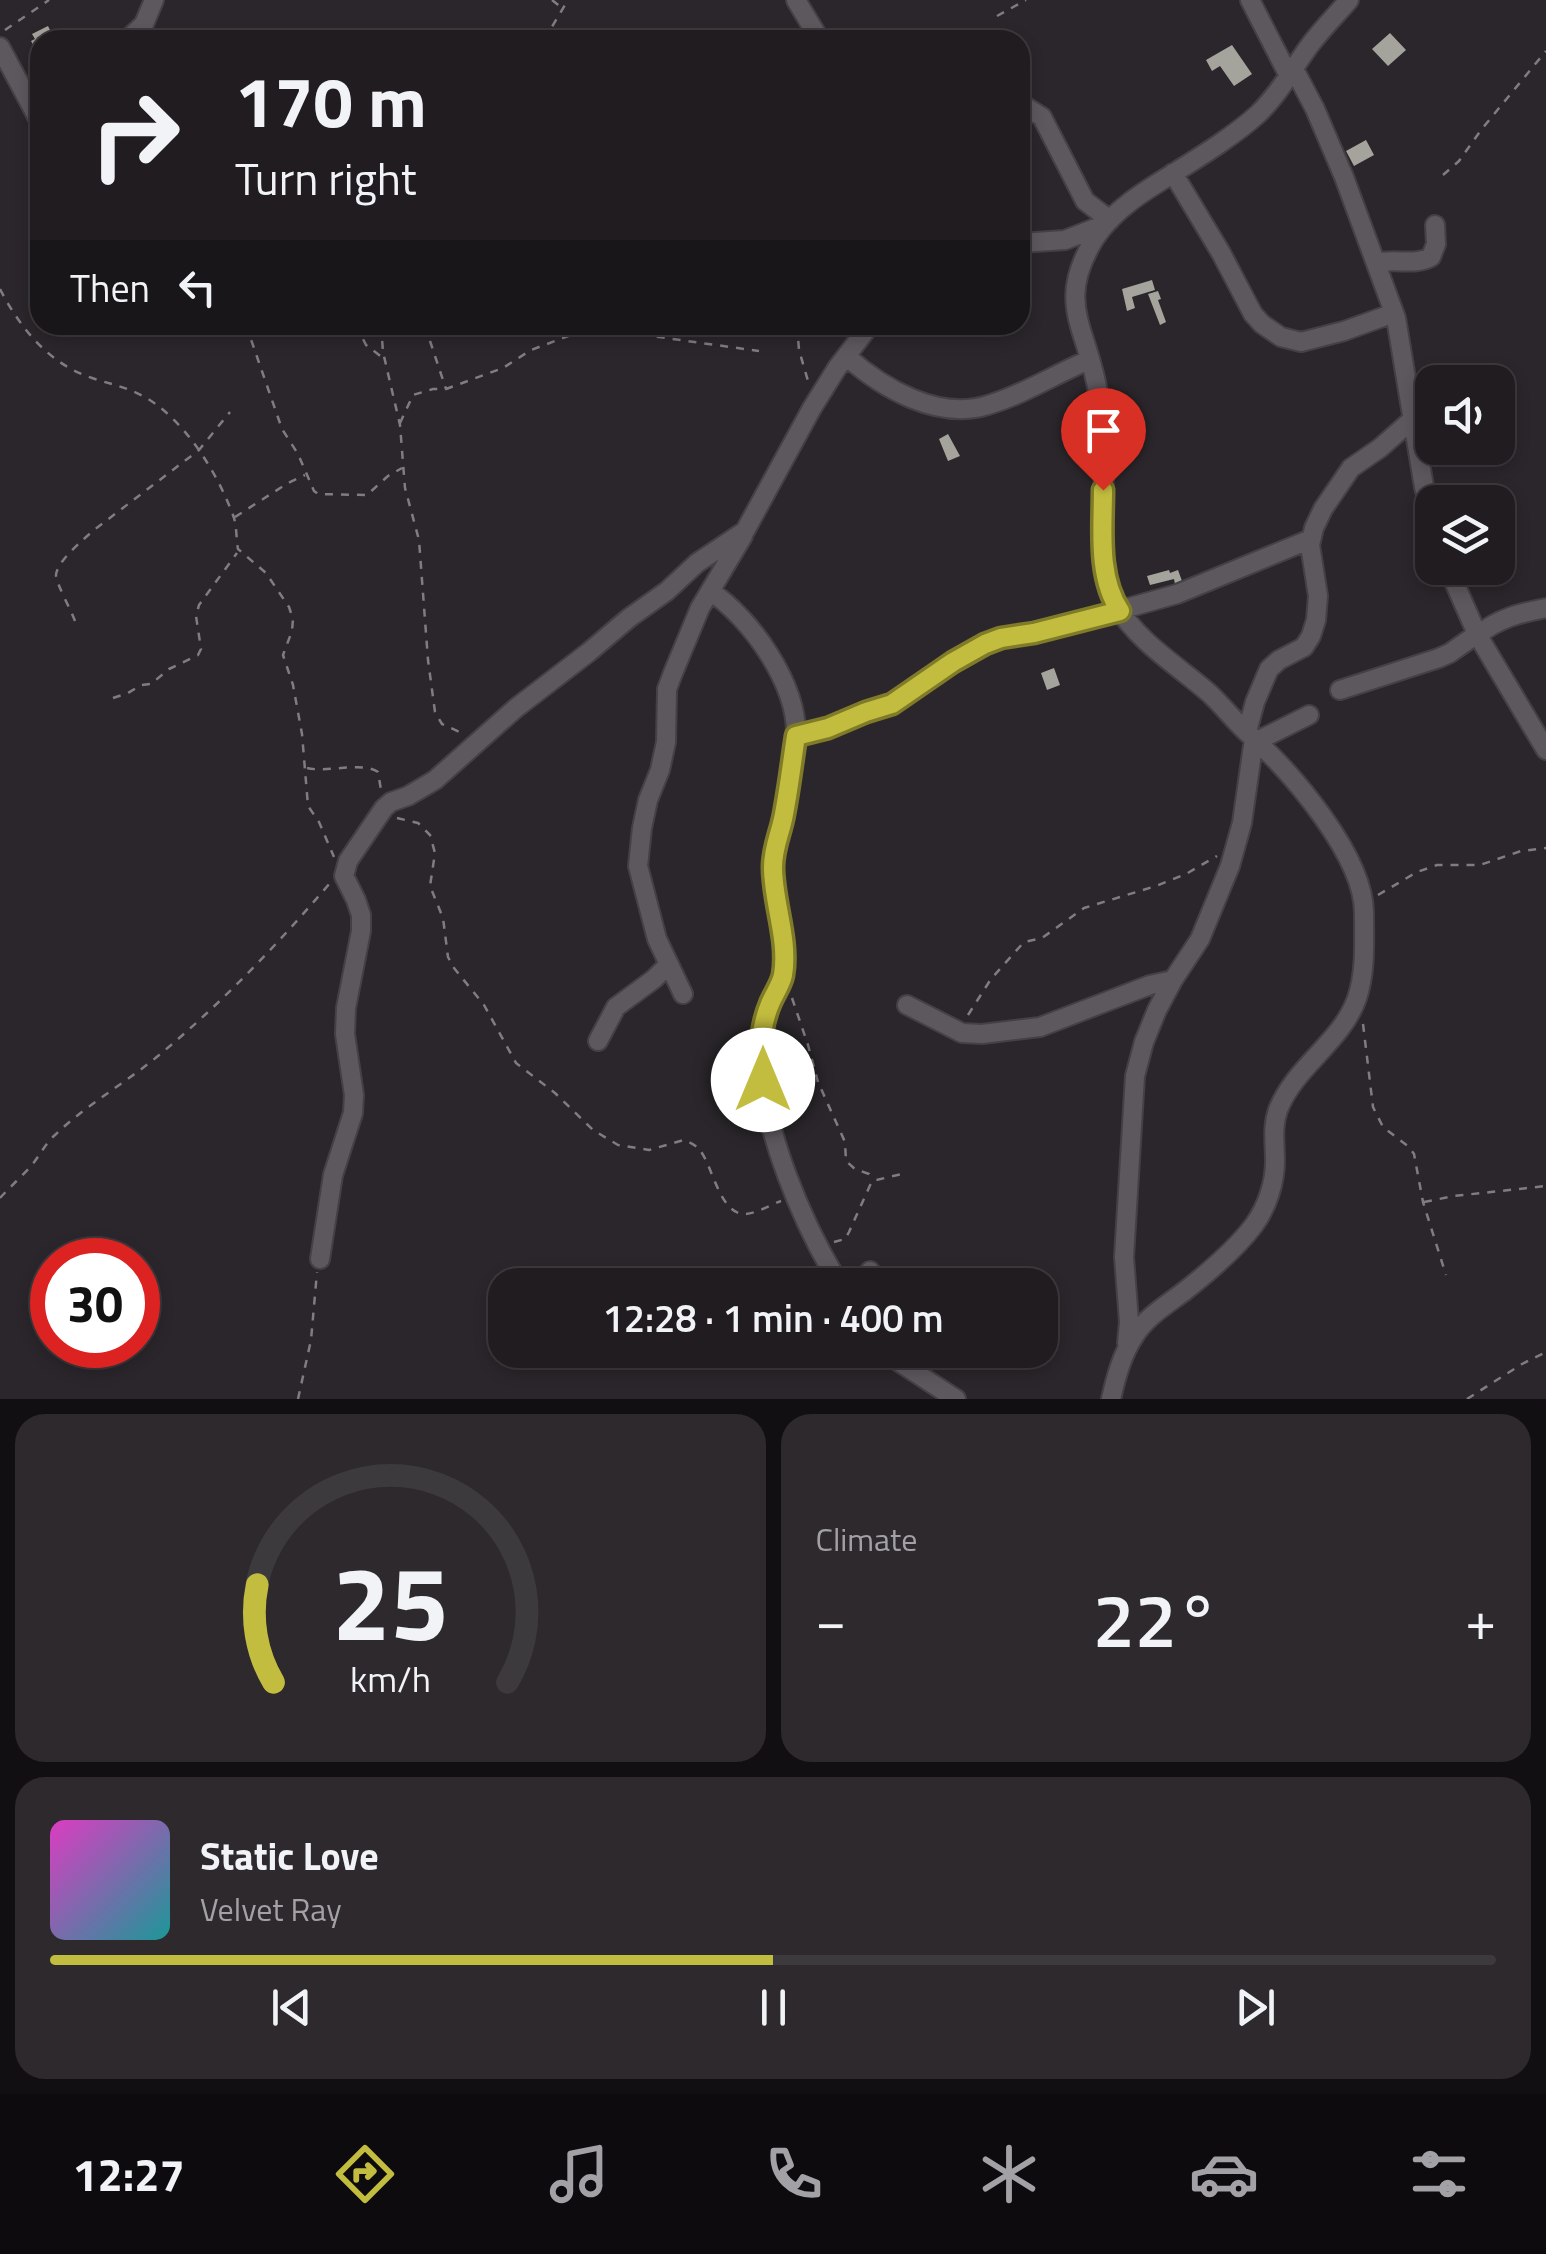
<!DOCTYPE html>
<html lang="en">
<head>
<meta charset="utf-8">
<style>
  :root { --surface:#201c20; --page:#2d292d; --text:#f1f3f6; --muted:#a2a1a5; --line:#3d3a3e; --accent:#c3bd3f }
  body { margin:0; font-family:"Titillium Web",sans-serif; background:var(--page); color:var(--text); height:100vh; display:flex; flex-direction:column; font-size:38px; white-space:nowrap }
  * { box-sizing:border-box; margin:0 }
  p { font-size:32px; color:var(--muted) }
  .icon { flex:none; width:55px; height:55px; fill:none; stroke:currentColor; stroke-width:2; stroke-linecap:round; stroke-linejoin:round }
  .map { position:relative; height:1399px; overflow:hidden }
  .drawer { display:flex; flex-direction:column; gap:15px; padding:15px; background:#120f12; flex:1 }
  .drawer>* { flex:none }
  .hud { position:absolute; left:30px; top:30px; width:1000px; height:305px; border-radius:30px; box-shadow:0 5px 15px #0003,0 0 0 2px var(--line); background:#201c20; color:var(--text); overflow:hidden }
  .buttons { position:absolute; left:1415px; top:365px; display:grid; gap:20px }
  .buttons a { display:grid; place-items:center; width:100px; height:100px; border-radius:20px; background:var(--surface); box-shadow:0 5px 15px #0003,0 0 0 2px var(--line); font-size:50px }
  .speed { position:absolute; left:30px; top:1238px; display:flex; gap:20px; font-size:50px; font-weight:700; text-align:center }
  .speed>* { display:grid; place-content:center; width:130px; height:130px; border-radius:50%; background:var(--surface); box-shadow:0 5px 15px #0003,0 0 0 2px var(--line); line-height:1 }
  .speed .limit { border:15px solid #d22; background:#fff; color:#111 }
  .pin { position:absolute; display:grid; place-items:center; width:85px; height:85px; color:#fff; margin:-102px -42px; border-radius:50% 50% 50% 0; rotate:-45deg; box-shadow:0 0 10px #0007 }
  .pin .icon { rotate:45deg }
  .me { position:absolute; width:110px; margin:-55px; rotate:0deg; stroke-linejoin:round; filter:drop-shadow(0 0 8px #0008) }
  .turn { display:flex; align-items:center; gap:35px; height:210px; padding:0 40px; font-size:45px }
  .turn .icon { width:130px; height:130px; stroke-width:2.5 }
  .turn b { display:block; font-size:70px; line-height:85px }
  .then { display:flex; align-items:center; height:95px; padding:0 40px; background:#0003; gap:20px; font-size:38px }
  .big { font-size:75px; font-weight:600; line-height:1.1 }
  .drawer .widget { flex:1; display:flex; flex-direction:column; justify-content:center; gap:15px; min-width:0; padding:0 35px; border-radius:30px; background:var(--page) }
  .drawer .dial { align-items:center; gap:0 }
  .dial svg { height:260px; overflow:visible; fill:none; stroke:var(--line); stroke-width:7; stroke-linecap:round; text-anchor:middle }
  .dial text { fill:var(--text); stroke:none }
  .song { display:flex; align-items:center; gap:30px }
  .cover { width:120px; height:120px; border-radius:15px; background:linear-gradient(135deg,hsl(310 70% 55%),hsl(180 70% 35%)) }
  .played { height:10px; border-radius:5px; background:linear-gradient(90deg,var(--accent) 50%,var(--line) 50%) }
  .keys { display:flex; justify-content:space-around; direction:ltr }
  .heat { display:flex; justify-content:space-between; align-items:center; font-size:55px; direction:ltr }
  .drawer .tiles { flex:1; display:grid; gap:15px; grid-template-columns:1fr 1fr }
  .widget:last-child { grid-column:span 2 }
  .trip { position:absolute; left:488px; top:1268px; width:570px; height:100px; border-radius:30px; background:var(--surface); box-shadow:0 5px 15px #0003,0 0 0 2px var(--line); font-weight:600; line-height:100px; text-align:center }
  .menu { display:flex; height:160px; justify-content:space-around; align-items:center; background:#0d0b0d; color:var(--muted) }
  .menu .icon { width:70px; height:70px }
  .menu .active { color:var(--accent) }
  .menu b { font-size:45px; color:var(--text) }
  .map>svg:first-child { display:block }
  .building { fill:#a4a49c }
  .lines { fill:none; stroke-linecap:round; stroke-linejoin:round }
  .minor-casing { stroke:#444145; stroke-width:22 }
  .path { stroke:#807c81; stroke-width:2.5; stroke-dasharray:8 8; stroke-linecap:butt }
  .minor { stroke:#5d585e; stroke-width:18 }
  .route-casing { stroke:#7f7b29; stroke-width:25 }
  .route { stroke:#c3bd3f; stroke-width:18 }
</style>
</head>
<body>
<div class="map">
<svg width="1546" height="1399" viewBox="0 0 1546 1399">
  <rect width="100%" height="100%" fill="#2a262b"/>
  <path class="building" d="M48,26L55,40H40V48L36,50L31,41L35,39L32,34Z
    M1390,33L1406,50L1388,66L1372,49Z
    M1232,45L1252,74L1234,86L1220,66L1212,71L1206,60Z
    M1366,140L1374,155L1354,166L1346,151Z
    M1152,280L1155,290L1132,297L1135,308L1127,311L1122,289Z
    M1158,291L1161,299L1158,300L1166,322L1160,325L1148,294Z
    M948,434L960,456L948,461L939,439Z
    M1169,570L1170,573L1178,570L1182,581L1175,584L1174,579L1150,585L1147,576Z
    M1054,668L1060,685L1047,690L1041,673Z"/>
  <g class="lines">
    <g class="minor-casing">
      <path id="minor" d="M796,0L820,40
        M1250,0L1289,76
        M127,40L144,24L154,0
        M0,47L40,122
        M1294,69L1315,109L1344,177L1396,318L1424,487L1432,518
        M1020,103L1042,117L1085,201L1110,220
        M1173,173L1221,253L1253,314L1262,324L1281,337L1301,342L1344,331L1394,313
        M1020,243L1065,240L1106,224
        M1376,263C1395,258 1415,266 1431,257L1436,244L1435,225
        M846,356C882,388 938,421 988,405C1023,395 1055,374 1089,360
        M1448,568L1477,634L1546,750
        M710,591C752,619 798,685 796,737C795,762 788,788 785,812C782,830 774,845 773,864C773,901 790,940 782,977C780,987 773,996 770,1005C763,1021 760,1040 760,1057C763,1130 802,1223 840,1285
        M1478,635C1499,618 1520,613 1546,608
        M1340,690L1439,658L1450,653L1477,634
        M1247,732L1255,702L1269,669L1279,660L1304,647L1311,636L1316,620L1318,596L1310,545L1314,528L1323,509L1351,468L1380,448L1414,418
        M796,736L829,729L852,717L892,704L953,662L1001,638L1063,626L1177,594L1311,539
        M1257,741L1309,715
        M683,994L657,939L638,866L642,828L648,800L660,770L666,742L667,689L673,673L700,608L743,536
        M907,1005L962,1033L982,1034L1040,1027L1150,985L1173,980
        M598,1041L616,1007L654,979L669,964
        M320,1259L333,1175L353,1113L354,1095L345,1034L346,1008L361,931V915L356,900L344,876L348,861L384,808L391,802L408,796L435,780L516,708L589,652L629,618L667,591L697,563L745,531L812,408L837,368L870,325
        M867,1285L870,1271
        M1127,1343L1129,1322L1124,1257L1135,1076L1144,1042L1157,1010L1173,980L1200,939L1230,866L1242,823L1254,739
        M884,1350L899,1362L956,1399
        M1111,1399C1116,1377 1122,1354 1135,1335C1147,1316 1168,1304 1186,1290C1210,1271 1236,1249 1254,1225C1267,1207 1275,1183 1275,1161C1275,1143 1272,1127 1278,1110C1295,1066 1342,1042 1357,998C1366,972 1364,940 1364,913C1364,856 1292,773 1251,736C1236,723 1224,707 1209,693C1177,665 1139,643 1116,605C1095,568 1105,495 1104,453C1103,433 1100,413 1098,393C1088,328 1054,304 1095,238C1114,209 1146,190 1174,173C1201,156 1235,135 1258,114C1279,94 1293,68 1310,45C1322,29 1336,15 1349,0"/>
    </g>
    <path class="path" d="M552,0L562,8
      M997,16L1026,0
      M5,30L49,0
      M544,40L568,0
      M1443,175L1459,161L1481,130L1546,51
      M0,289C20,328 49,364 92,378C110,384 126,387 143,396C184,418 219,475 234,518C237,528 236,539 238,549L266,573L289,607L293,619L292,631L283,655L293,685L302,734L308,806L319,822L334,857
      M246,325L282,429L298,454L314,491L318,494L367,495L388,476L402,468
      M356,325L366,345L383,358
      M381,325L383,352L400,425L405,488L419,540L428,660L435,712L442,724L464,734
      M428,325L430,341L446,389
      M797,325L799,350L808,381
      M400,423L413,395L433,389H446L503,368L531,350L579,332L644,335L759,351
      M235,517L288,483L305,475
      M75,621C71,610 56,583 56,575C57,561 84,539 94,530L199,450L230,412
      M113,698L128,693L141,685L151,684L169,669L198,655L201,649L196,616L199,605L237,553
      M307,768C328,773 362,761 378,772L381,790
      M397,818L418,823L430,835L435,853L430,886L443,918L448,957L454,968L484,1005L516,1063L555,1093L593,1130L618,1145L649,1150L684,1140C689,1142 694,1144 698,1148C712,1162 718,1210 742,1214C754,1215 770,1205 781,1201
      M1378,895L1417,872L1437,865H1480L1521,851L1546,848
      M792,998L808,1045L818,1082L845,1142L846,1161L855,1169L869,1174L872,1181
      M968,1015L991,979L1024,942L1042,938L1084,908L1156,886L1186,874L1217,856
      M1363,1024L1373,1107L1383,1127L1409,1147L1414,1154L1423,1202L1446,1275
      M0,1198C10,1187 22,1176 32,1165C40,1155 45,1144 55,1135C86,1105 124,1084 158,1056C221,1004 277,945 330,883
      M1424,1202L1454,1196L1546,1186
      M834,1242L845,1239L849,1232L872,1181L906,1173
      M298,1399L311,1340L317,1272
      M1467,1399L1522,1364L1546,1352"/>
    <use href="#minor" class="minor"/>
  </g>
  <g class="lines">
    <g class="route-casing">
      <path id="route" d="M763,1080C759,1054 760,1028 770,1004C774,994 781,985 783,975C789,939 773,903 773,867C773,847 781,832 784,814C789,788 792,762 796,736L828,728L866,712L892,704L953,662L985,644L1001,638L1034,633L1120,611C1097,577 1103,528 1103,490"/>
    </g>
    <use href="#route" class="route"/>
  </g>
</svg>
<div class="buttons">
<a><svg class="icon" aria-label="sound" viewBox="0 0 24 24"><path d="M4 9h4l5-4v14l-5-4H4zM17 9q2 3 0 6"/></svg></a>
<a><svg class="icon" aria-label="layers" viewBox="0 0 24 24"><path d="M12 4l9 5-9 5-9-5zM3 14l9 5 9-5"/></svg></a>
</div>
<div class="speed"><div class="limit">30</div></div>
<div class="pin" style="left:1103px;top:490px;background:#d93025"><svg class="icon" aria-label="arrive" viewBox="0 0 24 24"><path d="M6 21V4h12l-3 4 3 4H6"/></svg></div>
<svg class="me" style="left:763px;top:1080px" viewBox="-20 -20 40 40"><circle r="19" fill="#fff"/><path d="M0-13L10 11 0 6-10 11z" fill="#c3bd3f"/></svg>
<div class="trip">12:28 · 1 min · 400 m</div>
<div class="hud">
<div class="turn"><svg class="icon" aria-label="right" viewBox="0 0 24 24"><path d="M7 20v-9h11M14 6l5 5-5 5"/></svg><div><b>170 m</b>Turn right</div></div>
<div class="then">Then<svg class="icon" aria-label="left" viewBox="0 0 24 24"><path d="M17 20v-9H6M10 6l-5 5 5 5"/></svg></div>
</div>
</div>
<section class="drawer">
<div class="tiles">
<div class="widget dial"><svg viewBox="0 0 100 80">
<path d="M14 69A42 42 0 1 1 86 69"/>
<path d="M14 69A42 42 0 0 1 9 39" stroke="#c3bd3f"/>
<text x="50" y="56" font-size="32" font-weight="700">25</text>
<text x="50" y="72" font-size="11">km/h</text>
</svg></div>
<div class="widget"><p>Climate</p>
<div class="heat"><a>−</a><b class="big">22°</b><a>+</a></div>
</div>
<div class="widget">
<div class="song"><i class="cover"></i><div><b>Static Love</b><p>Velvet Ray</p></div></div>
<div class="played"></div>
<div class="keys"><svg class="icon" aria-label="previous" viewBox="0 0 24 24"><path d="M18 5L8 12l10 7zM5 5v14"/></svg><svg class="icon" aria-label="pause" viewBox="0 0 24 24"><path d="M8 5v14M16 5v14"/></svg><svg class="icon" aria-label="next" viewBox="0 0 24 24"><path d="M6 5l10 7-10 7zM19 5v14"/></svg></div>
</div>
</div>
</section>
<nav class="menu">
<b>12:27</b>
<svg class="icon active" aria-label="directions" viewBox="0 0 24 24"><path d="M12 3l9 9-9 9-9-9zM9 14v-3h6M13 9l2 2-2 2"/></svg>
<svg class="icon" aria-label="music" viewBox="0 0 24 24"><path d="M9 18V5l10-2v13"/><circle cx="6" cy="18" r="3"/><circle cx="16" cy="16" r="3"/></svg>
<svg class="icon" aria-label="phone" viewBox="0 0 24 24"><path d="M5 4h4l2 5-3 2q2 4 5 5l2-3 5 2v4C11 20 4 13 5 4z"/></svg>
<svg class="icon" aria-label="climate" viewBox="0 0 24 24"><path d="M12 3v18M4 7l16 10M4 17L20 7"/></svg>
<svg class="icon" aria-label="car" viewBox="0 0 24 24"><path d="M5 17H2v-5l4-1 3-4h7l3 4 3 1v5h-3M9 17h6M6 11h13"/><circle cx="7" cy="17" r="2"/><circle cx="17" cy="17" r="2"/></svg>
<svg class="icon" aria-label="filters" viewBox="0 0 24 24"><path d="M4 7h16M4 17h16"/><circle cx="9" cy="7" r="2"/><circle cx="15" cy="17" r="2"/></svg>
</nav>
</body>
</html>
